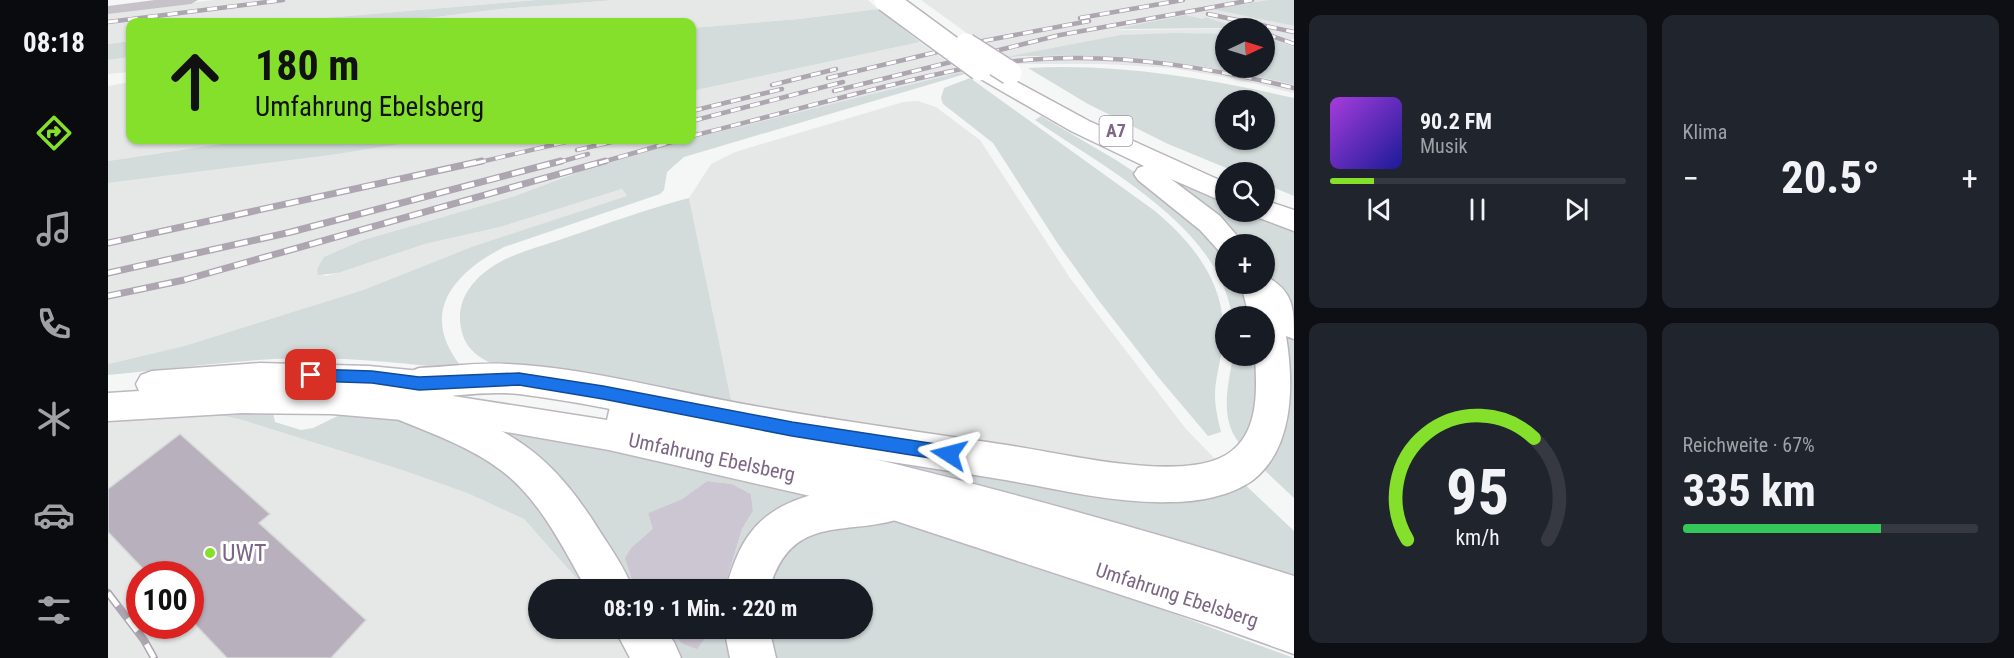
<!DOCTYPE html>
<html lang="de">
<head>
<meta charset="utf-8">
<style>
  :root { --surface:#171b24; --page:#20242c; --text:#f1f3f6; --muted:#9ea1a6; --line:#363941; --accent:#84e02b }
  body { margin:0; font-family:"Roboto Condensed",sans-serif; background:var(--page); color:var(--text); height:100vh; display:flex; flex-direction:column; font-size:22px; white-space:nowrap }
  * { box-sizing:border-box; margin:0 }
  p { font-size:20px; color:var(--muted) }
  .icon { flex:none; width:33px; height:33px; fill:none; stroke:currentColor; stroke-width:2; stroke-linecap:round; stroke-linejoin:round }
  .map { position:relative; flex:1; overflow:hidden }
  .details { display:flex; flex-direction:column; gap:15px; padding:15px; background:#0d0f14; width:720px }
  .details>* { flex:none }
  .banner { position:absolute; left:18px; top:18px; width:570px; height:126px; border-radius:12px; box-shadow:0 2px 4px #0004; background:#84e02b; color:#111; overflow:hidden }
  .needle { width:39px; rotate:86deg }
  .controls { position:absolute; left:1107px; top:18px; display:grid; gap:12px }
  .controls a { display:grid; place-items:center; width:60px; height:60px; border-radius:50%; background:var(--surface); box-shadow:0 2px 4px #0004; font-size:30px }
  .speed { position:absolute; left:18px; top:561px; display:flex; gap:12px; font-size:30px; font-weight:700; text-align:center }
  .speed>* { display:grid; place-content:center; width:78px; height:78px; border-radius:50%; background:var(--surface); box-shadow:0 2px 4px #0004; line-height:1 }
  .speed .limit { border:9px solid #d22; background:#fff; color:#111 }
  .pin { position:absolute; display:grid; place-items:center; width:51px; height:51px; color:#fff; margin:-26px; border-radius:12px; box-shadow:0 3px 9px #0006 }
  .me { position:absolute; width:66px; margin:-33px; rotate:279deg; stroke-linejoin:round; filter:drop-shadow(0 0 4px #0008) }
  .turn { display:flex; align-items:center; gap:21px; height:126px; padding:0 30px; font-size:27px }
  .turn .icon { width:78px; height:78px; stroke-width:2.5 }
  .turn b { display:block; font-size:42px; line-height:51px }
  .big { font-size:45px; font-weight:700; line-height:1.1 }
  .details .tile { flex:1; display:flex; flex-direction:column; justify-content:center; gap:9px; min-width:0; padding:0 21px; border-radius:12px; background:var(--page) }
  .details .dial { align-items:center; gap:0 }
  .dial svg { height:156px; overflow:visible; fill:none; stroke:var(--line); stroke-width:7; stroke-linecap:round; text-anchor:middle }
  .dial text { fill:var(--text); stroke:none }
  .song { display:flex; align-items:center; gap:18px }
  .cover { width:72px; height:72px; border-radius:9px; background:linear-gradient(135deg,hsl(280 70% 55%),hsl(240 70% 35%)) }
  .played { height:6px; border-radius:3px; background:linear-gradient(90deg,var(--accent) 15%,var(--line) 15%) }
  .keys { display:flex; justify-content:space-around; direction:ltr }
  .heat { display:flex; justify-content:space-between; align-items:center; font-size:33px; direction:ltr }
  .charge { height:9px; border-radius:4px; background:linear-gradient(90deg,#34c759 67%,var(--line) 0) }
  .details .tiles { flex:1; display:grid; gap:15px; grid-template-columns:repeat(2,1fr) }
  .trip { position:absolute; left:420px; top:579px; width:345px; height:60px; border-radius:30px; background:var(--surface); box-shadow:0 2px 4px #0004; font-weight:700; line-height:60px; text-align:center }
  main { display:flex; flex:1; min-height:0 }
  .tabs { display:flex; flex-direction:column; width:108px; justify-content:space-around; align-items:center; background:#090b0e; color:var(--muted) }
  .tabs .icon { width:42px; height:42px }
  .tabs .on { color:var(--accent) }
  .tabs b { font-size:27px; color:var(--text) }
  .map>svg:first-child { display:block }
  .built { fill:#e6e8e8; fill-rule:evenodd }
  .green { fill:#d3dcdb; fill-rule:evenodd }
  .water { fill:#ccc5d2 }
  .building { fill:#b8b0bc; stroke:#d6d8d7; stroke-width:1.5 }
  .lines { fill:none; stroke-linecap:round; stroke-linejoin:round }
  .major-casing { stroke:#bdb7bf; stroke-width:3 }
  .highway-casing { stroke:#bab5bb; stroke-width:3 }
  .minor { fill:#c7c2c9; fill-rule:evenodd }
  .major { fill:#fff; fill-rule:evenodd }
  .highway { fill:#fff; fill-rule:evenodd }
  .rail-far2-casing { stroke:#ada5b0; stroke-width:4.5 }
  .rail-far1-casing { stroke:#ada5b0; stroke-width:7 }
  .rail-casing { stroke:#ada5b0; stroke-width:8 }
  .rail-far2 { stroke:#fff; stroke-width:3; stroke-dasharray:10; stroke-linecap:butt }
  .rail-far1 { stroke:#fff; stroke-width:4.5; stroke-dasharray:13; stroke-linecap:butt }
  .rail { stroke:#fff; stroke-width:5; stroke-dasharray:16; stroke-linecap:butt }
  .highway-bridge-casing { stroke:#bab5bb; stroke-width:26; stroke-linecap:butt }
  .highway-bridge { stroke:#fff; stroke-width:23 }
  .route { fill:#1a73e8; stroke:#114b97; stroke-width:1.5 }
  .poi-dot { fill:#84e02b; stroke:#fff; stroke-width:2 }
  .labels { text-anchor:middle; stroke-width:6; stroke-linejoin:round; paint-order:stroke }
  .shield { fill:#fff; stroke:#a394a9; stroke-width:1.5 }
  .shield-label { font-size:18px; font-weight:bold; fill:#7c6684 }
  .street-label { font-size:20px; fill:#7c6684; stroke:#fff }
  .near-poi-label { font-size:24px; fill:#7c6684; stroke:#fff; text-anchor:start }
</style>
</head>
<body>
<main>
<nav class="tabs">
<b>08:18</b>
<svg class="icon on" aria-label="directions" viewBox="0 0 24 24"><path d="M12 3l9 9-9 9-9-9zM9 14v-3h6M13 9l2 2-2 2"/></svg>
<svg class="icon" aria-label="music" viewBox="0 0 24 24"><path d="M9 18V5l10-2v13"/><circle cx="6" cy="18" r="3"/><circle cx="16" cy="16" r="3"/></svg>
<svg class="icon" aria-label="phone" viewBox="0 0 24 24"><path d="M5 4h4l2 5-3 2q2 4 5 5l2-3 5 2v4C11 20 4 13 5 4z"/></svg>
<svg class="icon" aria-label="climate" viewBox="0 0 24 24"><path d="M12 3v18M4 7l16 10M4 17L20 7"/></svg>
<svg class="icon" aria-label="car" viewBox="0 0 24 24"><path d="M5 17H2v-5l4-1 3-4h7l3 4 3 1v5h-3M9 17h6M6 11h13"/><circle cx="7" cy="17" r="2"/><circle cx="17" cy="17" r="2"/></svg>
<svg class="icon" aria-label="filters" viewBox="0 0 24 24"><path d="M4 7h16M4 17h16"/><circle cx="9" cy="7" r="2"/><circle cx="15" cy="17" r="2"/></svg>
</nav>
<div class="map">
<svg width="1186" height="658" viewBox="0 0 1186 658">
  <rect width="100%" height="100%" fill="#f4f7f5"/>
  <path class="built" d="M105,0H428L170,22H22V41L0,44V13Z
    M507,0H760L770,9L691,19L584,28V22H287L393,9Z
    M813,0H1160L1106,9L1186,26V39H1183L1186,47L1157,36L1156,28H1132L1097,17L1095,19L1077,15L1008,30L1117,29V34L1012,35L904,57L973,55L1060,60L1130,71L1186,85V93L1122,78L1063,68L997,64H909L860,34Z
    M812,42L853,72L584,139V91Z
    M22,57V72L0,74V60Z
    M22,82V140H139L0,161V86Z
    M810,101L828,107L872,140L962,278L1078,429L1109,461L1068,472L625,409L581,198L603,164L627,152L795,102Z
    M318,140H582L484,167L407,196L255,240L216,260L209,269L217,276L230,273L317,244L392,227L514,189L520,197L366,246L255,290L76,346L0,364V183L223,155Z
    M95,412L131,419L294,470L359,493L416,519L478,589L430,590V628L504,629L524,658H0V415ZM32,574H82V626H32Z"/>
  <path class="green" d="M428,0H507L393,9L287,22H170Z
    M1160,0H1186V26L1104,9Z
    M770,9L812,42L584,91V28L691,19Z
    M1077,15L1095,19L1097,17L1132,28L1008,29Z
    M1067,33L1117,34L1118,68H1156L1157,36L1186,47V85C1090,61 997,52 898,57L1012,35Z
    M22,41V57L0,60V44Z
    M920,68C1009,63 1099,78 1186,98V196L1157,184L1156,172H1128L1060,144L980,104ZM1156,100V140H1118V100Z
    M853,72L857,74L576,157L559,172L556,190L552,194L396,247C342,275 310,316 356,370C303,364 250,358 196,358C131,359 65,369 0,375V364L76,346L255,290L366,246L519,196L514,189L392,227L317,244L230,273L210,275L209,269L216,257L255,240L407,196L484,167L586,138Z
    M862,78L1047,211C1086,244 1119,285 1115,340C1114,358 1107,377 1107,395C1107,407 1110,420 1113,432L1100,436L1051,378L991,301L950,244L885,143L835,104L833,98L836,88Z
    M933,116L1008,160L1058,193L1117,252L1118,284H1136L1148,316H1124C1110,225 996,168 927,120Z
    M139,140H318L223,155L0,183V161Z
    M1043,169L1117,202L1118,212H1139L1186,230V314L1157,274L1156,244H1131Z
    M581,198L625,409L393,367C373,360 357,350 353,328C348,304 361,283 381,269C403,253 432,247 457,238C498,224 539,209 581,198Z
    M1175,324L1186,341V498L1152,466Z
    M1125,356H1154L1157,387L1135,447C1110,422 1120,387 1125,356Z
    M164,408L167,422L193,430L205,428L240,411L286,417L399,465L493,589H478L416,519L359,493L294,470L131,419L95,412Z
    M332,414L715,490L631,589H616L634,529L645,511L643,494L624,484L599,481L574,499L540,513L546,529L524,547V580L531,589H519L481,524Z
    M626,429L1131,479L1186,531V583Z
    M769,518L809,526L920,560L1186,658H660L653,629L754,628V590H652L691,530Z
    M546,629H559L575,644L602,635L604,629H629L635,658H571Z"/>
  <path class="water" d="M599,481L624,484L643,494L645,511L634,529L616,589H531L524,580L517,558L524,547L545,529L540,513L574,499Z
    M559,629H604L589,649L575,644Z"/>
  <path class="building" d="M72,434L162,514L151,523L258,620L223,658H119L82,619V574H40L0,532V489Z"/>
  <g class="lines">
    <g class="major-casing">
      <path id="major" d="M152,363L261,366L333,373L344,377L349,387L345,396L499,420L502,407L514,403C741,448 965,507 1186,576V654L1108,626L733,503L501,450L364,426L224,414L134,413L0,421V393L31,391L28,384L33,375L44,371Z"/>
    </g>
    <g class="highway-casing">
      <path id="highway" d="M872,62L981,121L1118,183V203L1063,179L1112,216L1136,244H1118V253L1111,251L1092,230L1030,180L1026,174L1030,168L1036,166L963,131L864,74L861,69L864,64Z
        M1156,200L1186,210V231L1146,216L1143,212H1156Z
        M1156,275C1186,291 1186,307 1186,339L1178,336C1186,384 1186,448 1145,480C1123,496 1090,502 1064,502C1004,504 943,487 885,478C806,465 726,454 647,439C569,423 490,404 411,394C379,391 347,396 316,398C403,430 440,449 491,530C503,549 517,568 525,590H479C455,548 433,501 394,471C364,448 326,434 291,420L286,409L291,398L301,394L293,383L299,373L311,368C340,367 370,362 399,364C484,368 568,393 652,407C736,422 820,433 905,446C958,454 1063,480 1112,458C1152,440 1149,392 1147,356H1156V316H1141L1133,284H1156Z
        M785,484L799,490L805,503L799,516C742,539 684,509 661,590H617C624,569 630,548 644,531C675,491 739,487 785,484Z
        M506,628H556L566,642L573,658H522Z
        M616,628H661L668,658H622Z"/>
    </g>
    <path class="minor" d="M47,0H90L83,4L0,14V6Z"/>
    <use href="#major" class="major"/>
    <use href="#highway" class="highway"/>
    <g class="rail-far2-casing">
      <path id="rail-far2" d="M1100,14L1186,32
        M972,18L1075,0
        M0,22L175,0
        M1158,34L1186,44
        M720,78L875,41L981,21
        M664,85L728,69
        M726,91L952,35L1144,0
        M584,111L674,89
        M584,121L735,82
        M584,136C640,122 696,107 751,93C811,78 872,62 934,59C1020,54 1103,68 1186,88
        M469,150L512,140
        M368,163L466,140
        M448,163L480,154
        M491,163L571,140"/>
    </g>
    <g class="rail-far1-casing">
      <path id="rail-far1" d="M0,243L374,161
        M0,273L183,232L453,161
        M0,296L76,280L497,161"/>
    </g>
    <g class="rail-casing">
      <path id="rail" d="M0,593L36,640L46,658"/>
    </g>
    <use href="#rail-far2" class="rail-far2"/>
    <use href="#rail-far1" class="rail-far1"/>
    <use href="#rail" class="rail"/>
    <g class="highway-bridge-casing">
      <path id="highway-bridge" d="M778,0L872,69
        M858,45L902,73"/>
    </g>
    <use href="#highway-bridge" class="highway-bridge"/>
  </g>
  <path class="route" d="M203,369L264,371L311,377L411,373L495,386L684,422L841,446L847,449L849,454L847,459L841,461L684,436L495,399L411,385L311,390L264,383L203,381L196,375Z"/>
  <circle class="poi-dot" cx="102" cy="553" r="6"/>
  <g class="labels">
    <rect class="shield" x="991.5" y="116" width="33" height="30" rx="4.5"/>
    <g class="shield-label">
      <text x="1008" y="137">A7</text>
    </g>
    <g class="street-label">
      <text transform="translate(604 457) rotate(12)" y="7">Umfahrung Ebelsberg</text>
      <text transform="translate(1069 595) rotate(18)" y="7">Umfahrung Ebelsberg</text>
    </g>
    <g class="near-poi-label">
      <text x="114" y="561">UWT</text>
    </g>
  </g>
</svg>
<div class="controls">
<a><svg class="needle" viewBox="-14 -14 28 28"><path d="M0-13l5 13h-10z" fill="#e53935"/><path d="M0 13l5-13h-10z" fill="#9ea1a6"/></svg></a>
<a><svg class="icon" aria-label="sound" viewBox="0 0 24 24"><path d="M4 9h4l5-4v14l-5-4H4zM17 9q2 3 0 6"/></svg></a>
<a><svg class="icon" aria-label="search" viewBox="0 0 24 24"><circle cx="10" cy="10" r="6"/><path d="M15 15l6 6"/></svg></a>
<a>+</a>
<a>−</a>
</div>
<div class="speed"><div class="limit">100</div></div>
<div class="pin" style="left:203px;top:375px;background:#d93025"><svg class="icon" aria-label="arrive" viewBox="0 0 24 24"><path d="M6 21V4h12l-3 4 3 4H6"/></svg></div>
<svg class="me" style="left:841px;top:454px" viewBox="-20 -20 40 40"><path d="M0-17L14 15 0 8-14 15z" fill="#1a73e8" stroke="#fff" stroke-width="4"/></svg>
<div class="trip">08:19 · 1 Min. · 220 m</div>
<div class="banner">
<div class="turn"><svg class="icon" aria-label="ahead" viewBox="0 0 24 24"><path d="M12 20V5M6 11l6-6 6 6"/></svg><div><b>180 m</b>Umfahrung Ebelsberg</div></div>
</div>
</div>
<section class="details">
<div class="tiles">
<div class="tile">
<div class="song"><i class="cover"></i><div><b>90.2 FM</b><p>Musik</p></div></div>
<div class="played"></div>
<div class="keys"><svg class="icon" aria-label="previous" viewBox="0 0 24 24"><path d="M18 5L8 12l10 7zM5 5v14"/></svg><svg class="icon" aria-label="pause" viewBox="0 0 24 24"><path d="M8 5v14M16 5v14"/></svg><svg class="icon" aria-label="next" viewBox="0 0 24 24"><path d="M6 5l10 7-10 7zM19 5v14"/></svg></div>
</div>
<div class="tile"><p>Klima</p>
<div class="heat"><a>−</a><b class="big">20.5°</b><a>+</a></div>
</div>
<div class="tile dial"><svg viewBox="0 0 100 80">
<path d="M14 69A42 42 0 1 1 86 69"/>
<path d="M14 69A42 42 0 0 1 79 17" stroke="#84e02b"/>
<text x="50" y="56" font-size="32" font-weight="700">95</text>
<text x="50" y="72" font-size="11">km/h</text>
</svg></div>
<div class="tile"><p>Reichweite · 67%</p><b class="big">335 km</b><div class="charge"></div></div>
</div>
</section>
</main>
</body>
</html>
